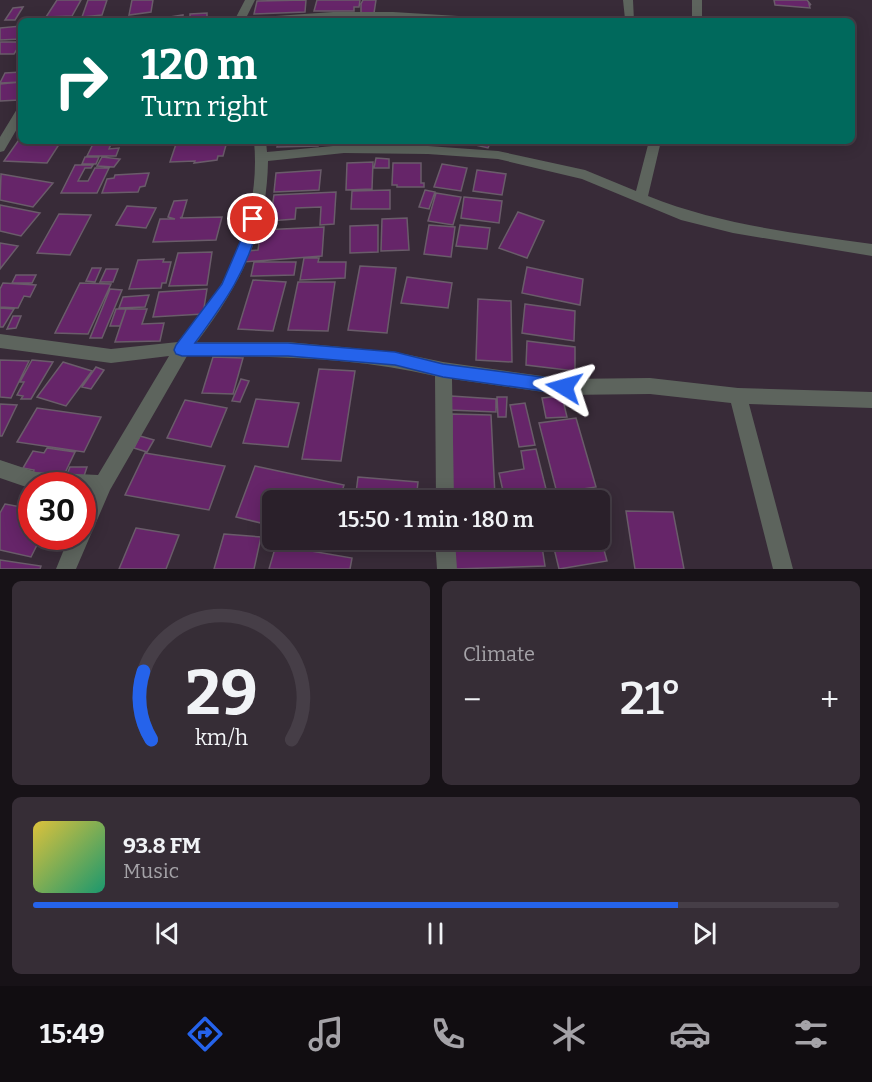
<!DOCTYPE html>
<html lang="en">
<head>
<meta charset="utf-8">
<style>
  :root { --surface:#2a202a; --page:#362d36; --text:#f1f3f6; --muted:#a5a3a8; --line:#463e47; --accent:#2563eb }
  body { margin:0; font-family:Bitter,serif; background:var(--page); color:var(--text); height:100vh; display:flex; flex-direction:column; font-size:22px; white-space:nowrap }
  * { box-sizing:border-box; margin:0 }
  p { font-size:20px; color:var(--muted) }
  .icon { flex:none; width:33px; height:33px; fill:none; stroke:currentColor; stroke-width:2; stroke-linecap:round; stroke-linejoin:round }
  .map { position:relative; height:569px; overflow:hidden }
  .details { display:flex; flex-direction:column; gap:12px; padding:12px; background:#171217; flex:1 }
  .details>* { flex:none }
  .guide { position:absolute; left:18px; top:18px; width:837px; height:126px; border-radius:9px; box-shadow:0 3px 15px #0003,0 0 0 2px var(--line); background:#00695c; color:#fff; overflow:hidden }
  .speed { position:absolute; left:18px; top:472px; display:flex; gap:12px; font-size:30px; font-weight:700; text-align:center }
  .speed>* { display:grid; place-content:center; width:78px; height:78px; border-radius:50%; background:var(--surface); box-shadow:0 3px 15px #0003,0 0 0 2px var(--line); line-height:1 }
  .speed .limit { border:9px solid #d22; background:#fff; color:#111 }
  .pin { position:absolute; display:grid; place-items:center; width:51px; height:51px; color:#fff; margin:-26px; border:3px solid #fff; border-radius:50%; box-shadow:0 2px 6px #0007 }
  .me { position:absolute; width:66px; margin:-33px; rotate:278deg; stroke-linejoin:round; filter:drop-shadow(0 0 4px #0008) }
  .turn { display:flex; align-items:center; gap:21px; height:126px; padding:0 24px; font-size:27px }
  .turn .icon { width:78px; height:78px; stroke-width:2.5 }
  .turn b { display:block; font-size:42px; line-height:51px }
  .big { font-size:45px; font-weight:600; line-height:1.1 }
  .details .tile { flex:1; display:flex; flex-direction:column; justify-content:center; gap:9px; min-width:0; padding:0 21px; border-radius:9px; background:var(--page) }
  .details .dial { align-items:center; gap:0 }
  .dial svg { height:156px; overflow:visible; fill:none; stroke:var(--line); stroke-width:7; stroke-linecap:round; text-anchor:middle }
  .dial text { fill:var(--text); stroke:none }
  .song { display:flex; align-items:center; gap:18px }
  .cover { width:72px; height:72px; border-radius:9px; background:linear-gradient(135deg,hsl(50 70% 55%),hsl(160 70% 35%)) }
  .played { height:6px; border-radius:3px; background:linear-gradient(90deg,var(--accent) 80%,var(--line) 80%) }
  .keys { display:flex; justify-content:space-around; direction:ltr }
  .heat { display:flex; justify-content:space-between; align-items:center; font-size:33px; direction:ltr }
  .details .tiles { flex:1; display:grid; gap:12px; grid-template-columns:1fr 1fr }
  .tile:last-child { grid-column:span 2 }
  .trip { position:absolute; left:262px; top:490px; width:348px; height:60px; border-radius:9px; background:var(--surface); box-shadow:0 3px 15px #0003,0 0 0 2px var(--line); font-weight:600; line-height:60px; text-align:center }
  .menu { display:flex; height:96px; justify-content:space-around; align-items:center; background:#110d11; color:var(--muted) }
  .menu .icon { width:42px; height:42px }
  .menu .selected { color:var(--accent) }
  .menu b { font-size:27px; color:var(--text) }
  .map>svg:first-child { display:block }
  .building { fill:#662569; stroke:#6a5c6a; stroke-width:1.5 }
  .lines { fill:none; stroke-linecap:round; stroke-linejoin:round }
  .street { fill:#5d645d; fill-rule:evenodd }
  .route { fill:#2563eb; stroke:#184099; stroke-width:1.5 }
</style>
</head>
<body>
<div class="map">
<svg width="872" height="569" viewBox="0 0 872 569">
  <rect width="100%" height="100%" fill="#382b38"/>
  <path class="building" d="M57,0H81L72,16L46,17Z
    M88,0H107L102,15L82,17Z
    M132,0H153L151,12L129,15Z
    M306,0L305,12L254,14L257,1Z
    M317,0H360L359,7H354V11H314Z
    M363,0H376L374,13H361V4Z
    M774,0H807L811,5L809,4L810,8L775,5Z
    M23,7L15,20H5L13,8Z
    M207,13V18H210V21H163L164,18L183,15V21L190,20V14Z
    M21,26V39L0,40V28Z
    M0,42H21V43L14,54H0Z
    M21,72V82L0,83L5,73Z
    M21,82L19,100L0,101V84Z
    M18,141L60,143L47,163L4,161Z
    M177,141H222L221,145H226L223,156H218L217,160L194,163L195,161L170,162Z
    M278,141H318V146L277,147Z
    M472,141H491L488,148L471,144Z
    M94,142H112L109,149L119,148L116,156H87Z
    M85,157H99L96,164H82Z
    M102,157L120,159L114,167L97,166Z
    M376,158L389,159V168H374Z
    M373,162L372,189L346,190L347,163Z
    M393,163H421V183H424V187H397V185H392Z
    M442,164L467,168L461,191L434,187Z
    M75,165H93L91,168H85L78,181H88L95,168H109L97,193H61Z
    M321,170L319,190L274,192L276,173Z
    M477,170L506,174L502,195L473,191Z
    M149,173L145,186L140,187L138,192L102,193L107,179L114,178L115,175Z
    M1,174L53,183L33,207L0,200Z
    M390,190V209H351L352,191Z
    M425,190L435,192L429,209L419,207Z
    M336,192L334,224L320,225L321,207L296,208L295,219L270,221L274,195Z
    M436,193L461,197L453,225L428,221Z
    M464,197L502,201L499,223L461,218Z
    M187,200L182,217L180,218L222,217L216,240L153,242L160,219H175L168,217L174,201Z
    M0,205L40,213L21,236L0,231Z
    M127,206L156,208L146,228L116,225Z
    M518,212L544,221L527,258L499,248Z
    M59,214L91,215L70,255L37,253Z
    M407,218L409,250L381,251L382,219Z
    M378,225V252L350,253V226Z
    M429,225L455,227L451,257L424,254Z
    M460,225L490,228L487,249L456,246Z
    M324,227L322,256L243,262L245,251L258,250L261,230Z
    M0,243L18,246L0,269Z
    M212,252L207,285L169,286L178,253Z
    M304,258H319L318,262H346L345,278L300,280Z
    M164,259L163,262H171L166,283H162L161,288L129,289L138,260Z
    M254,262H296L294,275L251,276Z
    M360,266L396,268L387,333L348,330Z
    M527,267L583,279L580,305L522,293Z
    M92,268H101L95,282L86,281Z
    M106,269H118L113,282H100Z
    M16,275H36L32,283H12Z
    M407,277L452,283L448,308L401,303Z
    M253,280L286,282L273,331L238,329Z
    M298,282H335L328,331L288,330Z
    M3,283L36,285L30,297L24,296L18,308L0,307V289Z
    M80,283L111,284L88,334L55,333Z
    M110,289L122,290L102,338H90Z
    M207,289L203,314L153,317L159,292Z
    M149,295L145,307L119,308L123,297Z
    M478,299L511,301L512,362L476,360Z
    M525,304L575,311L574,341L522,333Z
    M0,308L14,309L3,327H0Z
    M116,309H126L120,326H110Z
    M126,309H147L142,324L164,323L160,341L115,342Z
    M13,316H21L16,328L7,329Z
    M527,341L575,347V371L526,365Z
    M213,357L243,358L233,394L202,393Z
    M0,360L29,361L11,398L0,397Z
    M32,360L53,362L31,399H21L23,396L17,395L24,382H20Z
    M63,362L92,371L66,406L37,397Z
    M96,367L104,370L91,389L82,387Z
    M319,369L355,371L341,461L302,459Z
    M241,379L249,381L240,402L232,401Z
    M451,396L496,399V412L450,410Z
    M562,396L567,417L546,418L542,398Z
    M497,397H507L506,417H498Z
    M256,399L299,403L288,447L243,443Z
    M185,400L227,408L211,447L167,438Z
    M525,403L535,445L519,447L510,405Z
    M0,404L17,405L2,436H0Z
    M37,408L101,417L84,452L17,442Z
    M452,414L491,415L495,496L452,495Z
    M576,418L596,487L557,493L539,423Z
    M140,436L154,440L147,452L134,448Z
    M47,448L75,452L63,477L33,473L34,470L23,468L33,451L44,453Z
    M536,449L549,501H496L495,496L500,495L499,491H503L499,473L524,469L521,451Z
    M145,453L225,466L209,510L125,495Z
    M255,466L344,485L339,501H273V526L236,517Z
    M70,467H87L83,479H65Z
    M358,477L418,482L416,501H355Z
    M5,504L32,509V537H41L31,557L0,550V513Z
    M626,511L673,512L684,569H635Z
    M136,528L179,535L166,569H119Z
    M224,534L261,537L254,569H214Z
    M600,535L607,561L559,569L552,540H600Z
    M453,540H541L545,566L454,569Z
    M276,545L352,558L350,569H269Z
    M0,560L41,566L40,569H0Z"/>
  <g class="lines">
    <path class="street" d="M245,0H255L246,18L333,12H393L491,18L496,21L393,18L234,21Z
      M623,0H633L634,21L625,19Z
      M692,0H702V21H692Z
      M21,108V122L4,151L0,152V137L17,109Z
      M254,141H266L267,152L344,145L428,146L498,151L585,170L636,191L649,141H661L648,196C720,225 796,233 872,244V256L733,233L681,220L582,179L498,159L428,154L344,153L268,161C267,234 240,285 197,342H288L395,352L443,362L564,379L650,378L738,388L872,392V408L749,404L793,569H773L731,403L650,394L564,395L452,379L454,501H436L435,376C353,357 270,356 187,356L110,490L76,569H56L69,537H82V506L89,494L82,493V486H32V489L0,478V460L36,472L98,475L169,356L111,363L0,348V334L111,349L178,342C191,324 206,309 217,291C245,247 259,192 254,141Z
      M435,540H455L457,569H437Z"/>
  </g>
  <path class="route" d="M253,214L260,219C248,270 225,302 195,343H288L395,352L443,364L564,380L570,382L572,387L570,392L564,394L443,377L395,365L288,356H182L176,354L174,350L176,345L222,284L243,235L247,219Z"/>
</svg>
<div class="speed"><div class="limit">30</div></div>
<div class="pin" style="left:253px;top:219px;background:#d93025"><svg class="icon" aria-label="arrive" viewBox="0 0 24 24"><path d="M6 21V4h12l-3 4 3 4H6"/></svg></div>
<svg class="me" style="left:564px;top:387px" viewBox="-20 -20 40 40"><path d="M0-17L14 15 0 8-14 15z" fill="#2563eb" stroke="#fff" stroke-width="4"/></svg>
<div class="trip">15:50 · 1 min · 180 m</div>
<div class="guide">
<div class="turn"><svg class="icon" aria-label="right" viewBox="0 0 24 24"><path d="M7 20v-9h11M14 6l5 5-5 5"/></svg><div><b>120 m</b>Turn right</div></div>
</div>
</div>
<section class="details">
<div class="tiles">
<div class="tile dial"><svg viewBox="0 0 100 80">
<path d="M14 69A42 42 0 1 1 86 69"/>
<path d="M14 69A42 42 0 0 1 10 34" stroke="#2563eb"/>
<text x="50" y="56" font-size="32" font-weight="700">29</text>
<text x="50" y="72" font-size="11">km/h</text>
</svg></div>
<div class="tile"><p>Climate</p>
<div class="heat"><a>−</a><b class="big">21°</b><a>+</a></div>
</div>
<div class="tile">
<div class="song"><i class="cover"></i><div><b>93.8 FM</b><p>Music</p></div></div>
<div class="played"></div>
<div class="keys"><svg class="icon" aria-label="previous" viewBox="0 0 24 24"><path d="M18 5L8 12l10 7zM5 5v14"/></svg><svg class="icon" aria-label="pause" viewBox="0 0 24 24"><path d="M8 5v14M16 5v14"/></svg><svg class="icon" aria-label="next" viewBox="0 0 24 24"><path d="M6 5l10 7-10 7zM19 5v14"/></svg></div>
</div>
</div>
</section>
<nav class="menu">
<b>15:49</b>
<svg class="icon selected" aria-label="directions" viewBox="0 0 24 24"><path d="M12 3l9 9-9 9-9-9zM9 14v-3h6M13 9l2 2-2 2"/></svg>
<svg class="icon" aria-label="music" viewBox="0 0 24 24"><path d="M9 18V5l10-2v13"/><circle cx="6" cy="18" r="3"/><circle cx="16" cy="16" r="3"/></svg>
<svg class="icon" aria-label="phone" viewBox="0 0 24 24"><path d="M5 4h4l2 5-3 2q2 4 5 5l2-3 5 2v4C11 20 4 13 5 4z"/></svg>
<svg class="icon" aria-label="climate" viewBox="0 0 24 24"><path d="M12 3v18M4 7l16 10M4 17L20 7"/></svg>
<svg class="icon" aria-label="car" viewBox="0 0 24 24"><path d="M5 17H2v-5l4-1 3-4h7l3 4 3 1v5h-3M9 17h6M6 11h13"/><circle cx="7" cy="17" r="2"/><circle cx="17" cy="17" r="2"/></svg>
<svg class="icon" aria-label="filters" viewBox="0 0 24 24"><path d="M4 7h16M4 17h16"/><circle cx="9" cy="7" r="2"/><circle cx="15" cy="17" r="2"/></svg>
</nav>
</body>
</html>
